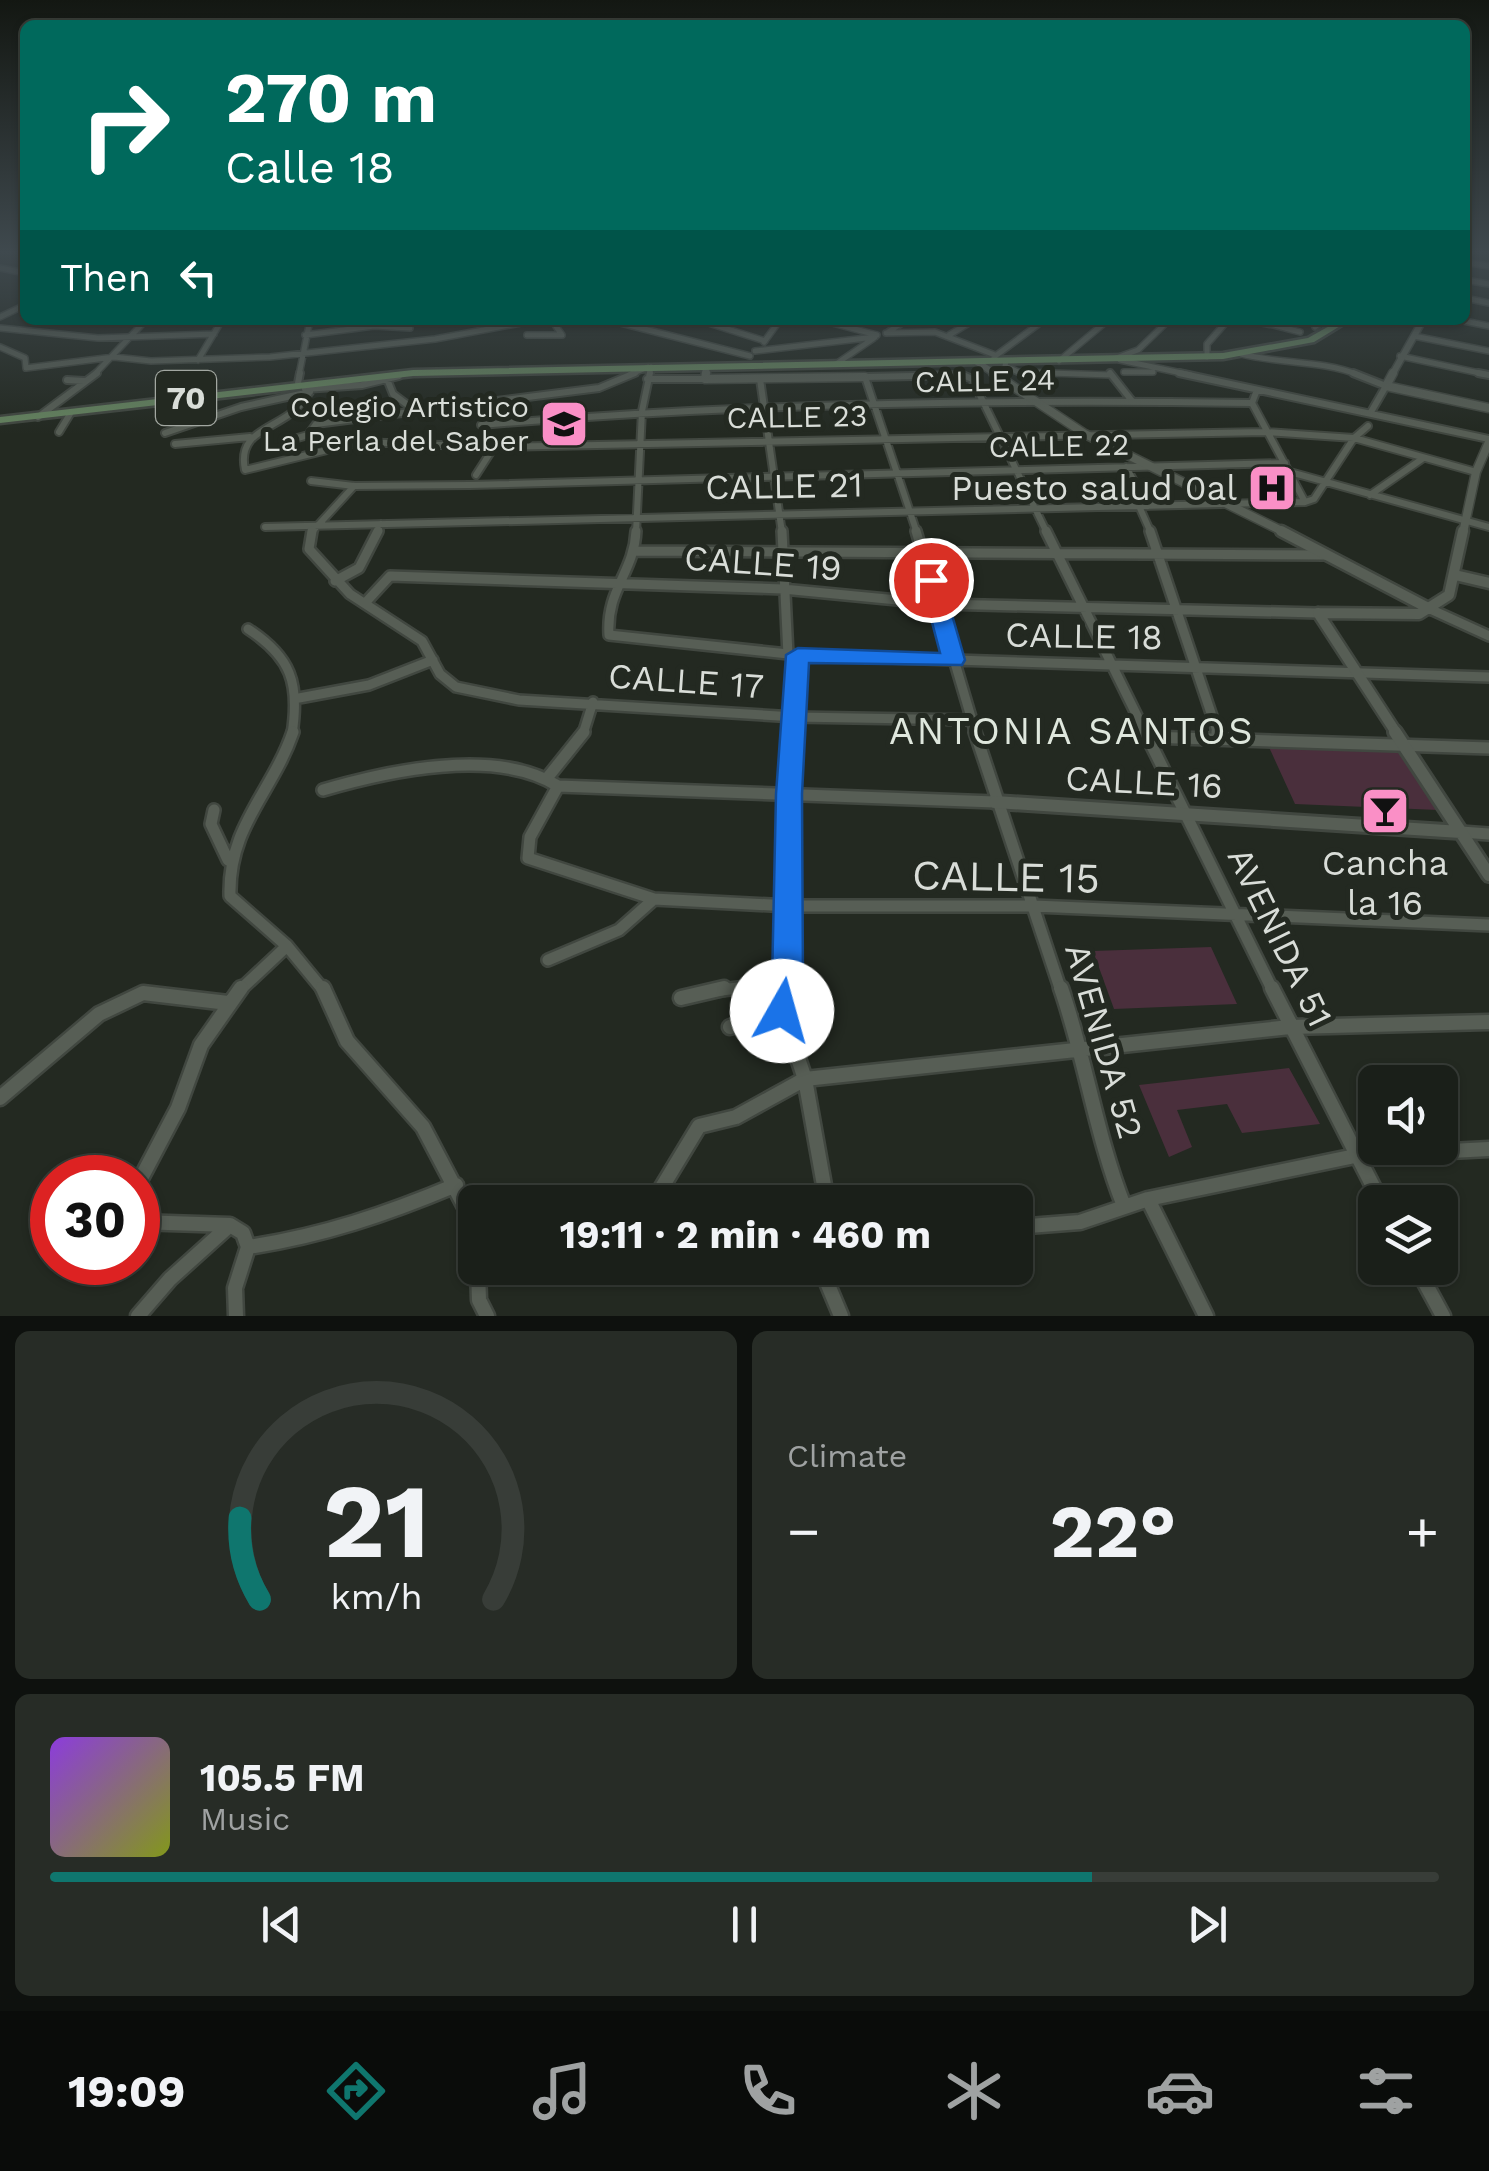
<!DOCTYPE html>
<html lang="en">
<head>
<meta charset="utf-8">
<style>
  :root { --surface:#1a1f19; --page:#272c26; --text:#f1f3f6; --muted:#9fa2a2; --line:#383d38; --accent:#0f766e }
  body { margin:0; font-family:"Work Sans",sans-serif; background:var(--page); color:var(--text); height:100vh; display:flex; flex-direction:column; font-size:38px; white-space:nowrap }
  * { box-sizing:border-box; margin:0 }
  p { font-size:32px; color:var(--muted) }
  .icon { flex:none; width:55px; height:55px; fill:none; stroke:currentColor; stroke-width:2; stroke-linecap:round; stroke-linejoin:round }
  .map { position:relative; height:1316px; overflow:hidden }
  .sheet { display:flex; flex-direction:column; gap:15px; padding:15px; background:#0e110e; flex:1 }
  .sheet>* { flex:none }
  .banner { position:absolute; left:20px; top:20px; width:1450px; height:305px; border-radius:15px; box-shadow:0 2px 8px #0004,0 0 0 2px var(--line); background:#00695c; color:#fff; overflow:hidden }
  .buttons { position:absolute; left:1358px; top:1065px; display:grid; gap:20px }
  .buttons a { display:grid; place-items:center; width:100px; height:100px; border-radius:15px; background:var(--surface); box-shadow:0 2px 8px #0004,0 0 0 2px var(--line); font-size:50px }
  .speed { position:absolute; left:30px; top:1155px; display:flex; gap:20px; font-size:50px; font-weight:700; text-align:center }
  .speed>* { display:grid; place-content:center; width:130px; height:130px; border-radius:50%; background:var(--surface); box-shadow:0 2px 8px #0004,0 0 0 2px var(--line); line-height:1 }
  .speed .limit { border:15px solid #d22; background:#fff; color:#111 }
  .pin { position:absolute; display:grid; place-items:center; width:85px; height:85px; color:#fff; margin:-42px; border:5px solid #fff; border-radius:50%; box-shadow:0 2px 10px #0007 }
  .me { position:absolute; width:110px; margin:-55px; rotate:7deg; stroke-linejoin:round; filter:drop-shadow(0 0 8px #0008) }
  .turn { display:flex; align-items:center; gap:35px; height:210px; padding:0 40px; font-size:45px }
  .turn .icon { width:130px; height:130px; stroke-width:2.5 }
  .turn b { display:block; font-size:70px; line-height:85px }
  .then { display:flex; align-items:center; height:95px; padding:0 40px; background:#0003; gap:20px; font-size:38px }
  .big { font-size:75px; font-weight:700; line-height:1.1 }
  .sheet .card { flex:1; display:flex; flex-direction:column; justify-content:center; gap:15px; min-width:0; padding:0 35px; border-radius:15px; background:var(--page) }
  .sheet .dial { align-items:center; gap:0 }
  .dial svg { height:260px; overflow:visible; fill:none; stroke:var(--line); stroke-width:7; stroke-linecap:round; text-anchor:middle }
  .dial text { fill:var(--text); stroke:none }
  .song { display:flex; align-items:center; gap:30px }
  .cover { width:120px; height:120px; border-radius:15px; background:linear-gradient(135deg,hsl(270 70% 55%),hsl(70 70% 35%)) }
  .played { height:10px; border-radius:5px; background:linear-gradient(90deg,var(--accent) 75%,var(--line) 75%) }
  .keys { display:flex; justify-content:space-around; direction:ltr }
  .heat { display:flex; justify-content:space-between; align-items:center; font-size:55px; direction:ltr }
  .sheet .tiles { flex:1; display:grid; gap:15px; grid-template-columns:1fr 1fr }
  .card:last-child { grid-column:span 2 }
  .trip { position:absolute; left:458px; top:1185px; width:575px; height:100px; border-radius:15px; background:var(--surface); box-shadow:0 2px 8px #0004,0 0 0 2px var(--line); font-weight:700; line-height:100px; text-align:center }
  .tabs { display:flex; height:160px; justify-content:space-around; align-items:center; background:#0a0c0a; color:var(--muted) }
  .tabs .icon { width:70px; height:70px }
  .tabs .active { color:var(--accent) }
  .tabs b { font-size:45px; color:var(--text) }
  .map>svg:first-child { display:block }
  .green { fill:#4a2f3c }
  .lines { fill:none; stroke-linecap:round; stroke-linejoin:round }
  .minor-far4-casing { stroke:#414740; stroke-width:8 }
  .minor-far3-casing { stroke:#414740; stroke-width:10 }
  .minor-far2-casing { stroke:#414740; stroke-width:14 }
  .minor-far1-casing { stroke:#414740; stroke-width:16 }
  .minor-casing { stroke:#414740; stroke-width:19 }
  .tertiary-far3-casing { stroke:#414740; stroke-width:9 }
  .tertiary-far2-casing { stroke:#414740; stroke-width:11 }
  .tertiary-far1-casing { stroke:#414740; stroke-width:15 }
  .tertiary-casing { stroke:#414740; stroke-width:18 }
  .primary-casing { stroke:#414740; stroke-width:5 }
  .minor-far4 { stroke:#575e55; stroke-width:5 }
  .minor-far3 { stroke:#575e55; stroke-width:6 }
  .minor-far2 { stroke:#575e55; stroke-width:9 }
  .minor-far1 { stroke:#575e55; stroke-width:11 }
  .minor { stroke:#575e55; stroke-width:14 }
  .tertiary-far3 { stroke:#575e55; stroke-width:6 }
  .tertiary-far2 { stroke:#575e55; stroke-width:8 }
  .tertiary-far1 { stroke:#575e55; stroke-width:10 }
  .tertiary { stroke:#575e55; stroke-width:12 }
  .primary { fill:#64825e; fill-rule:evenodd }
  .route { fill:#1a73e8; stroke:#114b97; stroke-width:2.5 }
  .labels { text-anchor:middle; stroke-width:10; stroke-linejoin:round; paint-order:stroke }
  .far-street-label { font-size:30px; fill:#d9ddd8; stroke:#232921 }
  .far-poi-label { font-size:30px; fill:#d9ddd8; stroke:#232921; text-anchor:end }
  .shield { fill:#232921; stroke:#a2a7a1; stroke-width:2.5 }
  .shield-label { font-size:32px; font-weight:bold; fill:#d9ddd8 }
  .street-label { font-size:35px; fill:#d9ddd8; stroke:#232921 }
  .poi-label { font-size:35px; fill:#d9ddd8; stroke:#232921; text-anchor:end }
  .neighbourhood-label { font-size:38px; letter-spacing:2.5px; fill:#dfe7dd; stroke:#232921 }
  .near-street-label { font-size:42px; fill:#d9ddd8; stroke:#232921 }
</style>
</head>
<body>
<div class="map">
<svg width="1489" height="1316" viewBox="0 0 1489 1316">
  <rect width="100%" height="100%" fill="#232921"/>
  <path class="green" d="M1268,745L1403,751L1438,810L1295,804Z
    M1211,947L1237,1004L1114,1009L1093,951Z
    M1289,1068L1320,1124L1242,1133L1227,1104L1177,1110L1192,1147L1169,1157L1139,1085Z"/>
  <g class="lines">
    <g class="minor-far4-casing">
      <path id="minor-far4" d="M1465,262L1489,266
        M0,268L25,273
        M1465,280L1489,284
        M1465,298L1489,303
        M0,317L23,306
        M609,320L750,356
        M699,320L765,341
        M821,320L877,335
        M1459,320L1489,326
        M1270,324L1300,332
        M1315,327L1324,320
        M0,328L98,338L214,334
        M888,332L907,320
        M886,333L935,332L995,355
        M305,335L374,326L410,328
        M527,335H562L553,322L544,320
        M949,335L974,320
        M1414,336L1489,351
        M764,342L780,320
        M0,347L25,358L26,368L114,357L151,361L270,357L435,339L537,320
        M755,351L875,337
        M1241,354C1280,364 1322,360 1359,375
        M1400,356L1489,375
        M994,357L1044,320
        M1207,357V344L1228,320
        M1116,358L1138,350L1169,320
        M198,360L222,320
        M1120,360L1191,375
        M1006,361L1005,366L1018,372L1112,375
        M1059,361L1108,320
        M836,364L874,338
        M1124,372H1153
        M94,375L146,320
        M299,375L310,320
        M629,375L648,367
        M649,375L651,367
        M956,375H963"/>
    </g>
    <g class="minor-far3-casing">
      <path id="minor-far3" d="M1110,373L1132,401
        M1179,373L1489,439
        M1353,373L1386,386L1371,412
        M1478,373L1489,375
        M387,379L393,394L413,409
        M647,379H705
        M760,379L782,533
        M67,380L84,381
        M298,383L300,373
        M305,389L362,385L399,376
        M311,389C292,432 235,422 245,470L360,442L494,447L1265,432L1354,438L1476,472
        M1257,390L1252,403L1305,502
        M38,417L97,373
        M481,425C737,403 995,399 1252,403
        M59,432L70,414
        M165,433L241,407L310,392
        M294,439L308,435L316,424L599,388L635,373
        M175,444L250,437
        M1126,467L1148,506
        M1290,472L1489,527
        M476,475L494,447
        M311,481L354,486L470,485L1285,463
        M1370,495L1422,459
        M1305,502L1314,499L1354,438L1368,426
        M1139,506L1151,533
        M265,527L1305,502
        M311,533L354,486
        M376,533L381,524
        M636,533L642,411L650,373
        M917,533L865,377L963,375L972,379L1047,533"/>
    </g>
    <g class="minor-far2-casing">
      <path id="minor-far2" d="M312,531L309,549L350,594L422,641L440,674L456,687L519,700L795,717L973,720
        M636,531C634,573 606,589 609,635L798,655L1489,677
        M782,531L788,655
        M916,531L976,734
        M1046,531L1146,734
        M1150,531L1218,734
        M635,551L1327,555
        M335,581L359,568L378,531
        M366,602L390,576L783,589L939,604L1318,613
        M1430,609L1489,636
        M248,629C291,657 300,683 292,734
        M299,698L369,685L433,660
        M583,734L593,702
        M793,734L798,655"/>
    </g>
    <g class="minor-far1-casing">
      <path id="minor-far1" d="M293,732C272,793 228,826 230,896L287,946L324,991
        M975,732L1061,991
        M1145,732L1273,991
        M1217,732L1219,738
        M1148,737L1489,748
        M548,777L584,732
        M558,786L530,837L528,858L654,899L789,906H1034L1489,925
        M323,790C388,771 496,747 558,786L995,802
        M214,810L211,824L228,860
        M1461,832L1489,834
        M548,960L619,930L654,899
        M239,991L287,946
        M713,991L788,982
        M786,991L793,732"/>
    </g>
    <g class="minor-casing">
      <path id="minor" d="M323,988L347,1041L423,1127L475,1226
        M787,988L782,1011L805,1079L827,1202
        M1061,988C1086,1060 1096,1136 1124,1206
        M1272,988L1381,1202
        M681,998L724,988
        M730,1027L782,1011
        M0,1098L99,1014L143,993L228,1003
        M138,1184L178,1108L201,1045L241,988
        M1148,1199L1206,1316
        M653,1202L699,1126L736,1117L805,1079L1290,1027L1489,1022
        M138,1222L230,1225L243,1233L248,1247C322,1236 387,1214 456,1185
        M1015,1227L1080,1222L1148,1199L1355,1156L1489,1149
        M478,1268L479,1300L487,1316
        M821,1268L841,1316
        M1417,1268L1443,1316
        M138,1316L170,1279L230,1225
        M236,1316L235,1288L248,1247"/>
    </g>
    <g class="tertiary-far3-casing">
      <path id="tertiary-far3" d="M1250,320L1270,324L1274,320
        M977,362L997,375
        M705,375L706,367
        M1392,375L1423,320"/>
    </g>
    <g class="tertiary-far2-casing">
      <path id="tertiary-far2" d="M706,373L705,379L865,377
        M993,373L1085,434L1286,533
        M1393,373L1386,386L1489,408
        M1463,533L1476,472L1489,442"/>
    </g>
    <g class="tertiary-far1-casing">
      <path id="tertiary-far1" d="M1281,531L1430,609
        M1455,575L1489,583
        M1318,613L1397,734
        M1318,613L1419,614L1449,595L1463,531"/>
    </g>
    <g class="tertiary-casing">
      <path id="tertiary" d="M1395,732L1489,875
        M995,802L1461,832"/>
    </g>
    <g class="primary-casing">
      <path id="primary" d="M1340,320H1350L1314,342L1223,359L413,376L0,423V417L413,370L1223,353L1308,338Z"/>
    </g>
    <use href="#minor-far4" class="minor-far4"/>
    <use href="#minor-far3" class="minor-far3"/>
    <use href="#minor-far2" class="minor-far2"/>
    <use href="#minor-far1" class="minor-far1"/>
    <use href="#minor" class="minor"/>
    <use href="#tertiary-far3" class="tertiary-far3"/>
    <use href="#tertiary-far2" class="tertiary-far2"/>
    <use href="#tertiary-far1" class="tertiary-far1"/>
    <use href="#tertiary" class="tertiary"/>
    <use href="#primary" class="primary"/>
  </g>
  <linearGradient id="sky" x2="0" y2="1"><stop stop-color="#131712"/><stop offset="0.58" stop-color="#3f494e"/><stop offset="1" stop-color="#3f494e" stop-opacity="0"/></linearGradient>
  <rect width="1489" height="434" fill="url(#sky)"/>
  <path class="route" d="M931,573L942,580L965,660L962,665L809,663L802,794L803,982L793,1021L782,1025L771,1021L766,1011L772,982L776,794L786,655L798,648L940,653L921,580Z"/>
  <defs>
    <g id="school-square" transform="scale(2.5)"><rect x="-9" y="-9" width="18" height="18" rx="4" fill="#fa8fc6" stroke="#232921"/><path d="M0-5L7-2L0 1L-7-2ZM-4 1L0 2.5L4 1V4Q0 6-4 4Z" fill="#111"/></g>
    <g id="hospital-square" transform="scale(2.5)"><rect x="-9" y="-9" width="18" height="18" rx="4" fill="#fa8fc6" stroke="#232921"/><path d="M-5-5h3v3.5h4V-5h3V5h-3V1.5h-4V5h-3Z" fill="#111"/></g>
    <g id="bar-square" transform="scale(2.5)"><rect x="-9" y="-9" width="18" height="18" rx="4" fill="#fa8fc6" stroke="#232921"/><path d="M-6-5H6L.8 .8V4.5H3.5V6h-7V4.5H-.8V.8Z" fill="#111"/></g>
  </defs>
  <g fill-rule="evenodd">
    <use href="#school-square" x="564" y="424"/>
    <use href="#hospital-square" x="1272" y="488"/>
    <use href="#bar-square" x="1385" y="811"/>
  </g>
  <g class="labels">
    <g class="far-street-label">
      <text transform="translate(985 381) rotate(-1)" y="10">CALLE 24</text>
      <text transform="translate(797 417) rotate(-1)" y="10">CALLE 23</text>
      <text transform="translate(1059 446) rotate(-1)" y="10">CALLE 22</text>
    </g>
    <g class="far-poi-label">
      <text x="529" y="417">Colegio Artistico<tspan x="529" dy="34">La Perla del Saber</tspan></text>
    </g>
    <rect class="shield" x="156" y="371" width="60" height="54" rx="8"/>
    <g class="shield-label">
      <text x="186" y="409">70</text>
    </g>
    <g class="street-label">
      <text transform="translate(784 486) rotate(-1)" y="12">CALLE 21</text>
      <text transform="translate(763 563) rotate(4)" y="12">CALLE 19</text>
      <text transform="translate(1084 636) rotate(1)" y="12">CALLE 18</text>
      <text transform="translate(686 681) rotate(4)" y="12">CALLE 17</text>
      <text transform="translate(1144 782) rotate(3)" y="12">CALLE 16</text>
      <text transform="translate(1280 937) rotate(64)" y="12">AVENIDA 51</text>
      <text transform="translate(1104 1041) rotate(74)" y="12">AVENIDA 52</text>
    </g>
    <g class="poi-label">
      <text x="1237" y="500">Puesto salud 0al</text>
      <text x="1385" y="875" text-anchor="middle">Cancha<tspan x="1385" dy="40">la 16</tspan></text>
    </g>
    <g class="neighbourhood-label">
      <text x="1072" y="744">ANTONIA SANTOS</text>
    </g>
    <g class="near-street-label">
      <text transform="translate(1006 876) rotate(1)" y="15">CALLE 15</text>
    </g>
  </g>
</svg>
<div class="buttons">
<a><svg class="icon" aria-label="sound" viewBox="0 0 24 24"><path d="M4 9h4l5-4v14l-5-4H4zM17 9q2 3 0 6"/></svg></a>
<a><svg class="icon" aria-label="layers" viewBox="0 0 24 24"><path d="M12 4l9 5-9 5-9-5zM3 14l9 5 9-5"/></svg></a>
</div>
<div class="speed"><div class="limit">30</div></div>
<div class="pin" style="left:931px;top:580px;background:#d93025"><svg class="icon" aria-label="arrive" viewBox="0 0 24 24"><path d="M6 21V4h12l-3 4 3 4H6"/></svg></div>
<svg class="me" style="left:782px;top:1011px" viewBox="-20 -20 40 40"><circle r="19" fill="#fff"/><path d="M0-13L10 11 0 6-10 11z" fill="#1a73e8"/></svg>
<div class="trip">19:11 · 2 min · 460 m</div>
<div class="banner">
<div class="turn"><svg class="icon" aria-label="right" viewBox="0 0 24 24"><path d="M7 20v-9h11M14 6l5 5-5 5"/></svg><div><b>270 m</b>Calle 18</div></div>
<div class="then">Then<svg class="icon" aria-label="left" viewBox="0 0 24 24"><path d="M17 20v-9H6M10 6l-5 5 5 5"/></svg></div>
</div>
</div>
<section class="sheet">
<div class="tiles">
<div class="card dial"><svg viewBox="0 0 100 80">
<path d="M14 69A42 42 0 1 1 86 69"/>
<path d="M14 69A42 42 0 0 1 8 44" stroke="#0f766e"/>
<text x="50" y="56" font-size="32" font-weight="700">21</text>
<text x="50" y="72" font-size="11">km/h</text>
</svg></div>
<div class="card"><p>Climate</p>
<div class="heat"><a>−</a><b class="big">22°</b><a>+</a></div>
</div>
<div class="card">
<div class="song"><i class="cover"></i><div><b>105.5 FM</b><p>Music</p></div></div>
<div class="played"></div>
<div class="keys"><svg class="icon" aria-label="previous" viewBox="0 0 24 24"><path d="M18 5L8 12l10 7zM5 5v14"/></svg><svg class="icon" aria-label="pause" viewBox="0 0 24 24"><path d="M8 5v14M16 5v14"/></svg><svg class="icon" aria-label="next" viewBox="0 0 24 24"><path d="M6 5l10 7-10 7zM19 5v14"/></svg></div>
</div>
</div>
</section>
<nav class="tabs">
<b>19:09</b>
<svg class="icon active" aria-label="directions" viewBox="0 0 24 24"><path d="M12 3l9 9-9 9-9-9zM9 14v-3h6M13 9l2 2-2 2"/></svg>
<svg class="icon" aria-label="music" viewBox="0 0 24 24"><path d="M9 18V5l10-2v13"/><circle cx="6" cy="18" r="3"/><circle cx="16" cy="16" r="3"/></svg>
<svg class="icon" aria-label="phone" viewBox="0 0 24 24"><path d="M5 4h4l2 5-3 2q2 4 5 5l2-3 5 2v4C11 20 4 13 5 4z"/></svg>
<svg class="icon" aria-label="climate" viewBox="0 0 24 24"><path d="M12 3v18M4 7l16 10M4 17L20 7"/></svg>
<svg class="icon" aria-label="car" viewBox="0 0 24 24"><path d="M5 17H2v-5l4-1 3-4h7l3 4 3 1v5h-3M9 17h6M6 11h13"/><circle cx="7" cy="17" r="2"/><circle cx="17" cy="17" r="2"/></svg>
<svg class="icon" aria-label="filters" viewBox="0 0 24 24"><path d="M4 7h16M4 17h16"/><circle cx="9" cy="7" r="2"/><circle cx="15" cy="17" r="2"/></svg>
</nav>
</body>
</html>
